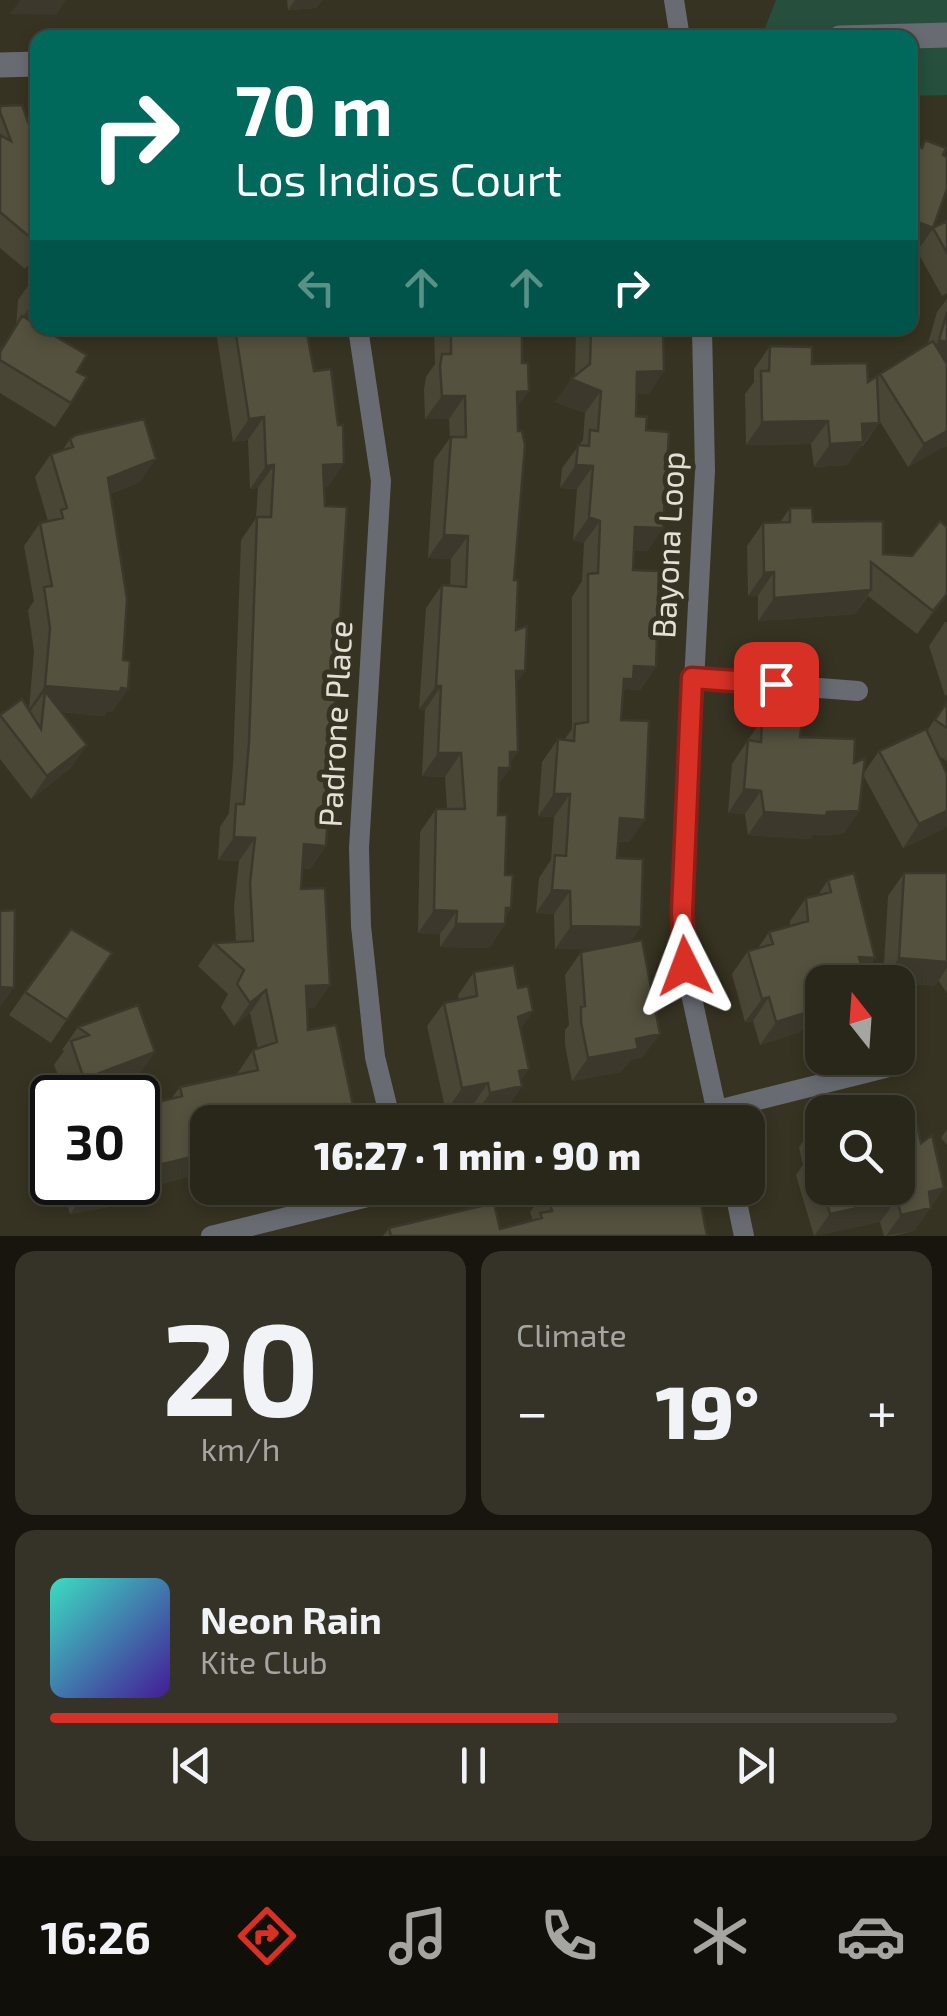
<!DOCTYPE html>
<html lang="en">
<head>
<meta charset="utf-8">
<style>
  :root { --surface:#29261a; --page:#353227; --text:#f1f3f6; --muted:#a5a5a2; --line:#454339; --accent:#d93025 }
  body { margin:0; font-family:"Exo 2",sans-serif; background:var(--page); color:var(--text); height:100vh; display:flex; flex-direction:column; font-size:38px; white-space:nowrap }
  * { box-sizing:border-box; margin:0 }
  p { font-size:32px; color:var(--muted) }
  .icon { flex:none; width:55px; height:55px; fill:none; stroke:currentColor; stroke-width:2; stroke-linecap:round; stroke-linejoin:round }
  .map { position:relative; height:1236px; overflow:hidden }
  .panel { display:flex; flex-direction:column; gap:15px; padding:15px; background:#17150e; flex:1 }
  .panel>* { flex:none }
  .top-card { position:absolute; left:30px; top:30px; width:888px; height:305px; border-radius:20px; box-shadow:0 5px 15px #0003,0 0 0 2px var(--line); background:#00695c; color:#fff; overflow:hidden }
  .needle { width:65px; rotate:343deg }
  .tools { position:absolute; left:805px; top:965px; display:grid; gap:20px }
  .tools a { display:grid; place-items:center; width:110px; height:110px; border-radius:20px; background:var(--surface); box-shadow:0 5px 15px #0003,0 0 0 2px var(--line); font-size:50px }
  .speed { position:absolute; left:30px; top:1075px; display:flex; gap:20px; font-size:50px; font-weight:700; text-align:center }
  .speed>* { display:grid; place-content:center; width:130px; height:130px; border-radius:50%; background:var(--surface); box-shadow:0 5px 15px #0003,0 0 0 2px var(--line); line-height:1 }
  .speed .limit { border:5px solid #111; border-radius:15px; background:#fff; color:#111 }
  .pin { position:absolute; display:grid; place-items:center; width:85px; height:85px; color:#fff; margin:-42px; border-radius:20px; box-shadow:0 5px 15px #0006 }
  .me { position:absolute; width:110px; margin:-55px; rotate:357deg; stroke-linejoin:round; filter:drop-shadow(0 0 8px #0008) }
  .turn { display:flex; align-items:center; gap:35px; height:210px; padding:0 40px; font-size:45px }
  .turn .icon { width:130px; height:130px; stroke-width:2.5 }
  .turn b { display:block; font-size:70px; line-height:85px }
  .lanes { display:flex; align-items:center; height:95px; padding:0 40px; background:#0003; justify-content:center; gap:50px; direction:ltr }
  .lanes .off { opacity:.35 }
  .big { font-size:75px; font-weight:800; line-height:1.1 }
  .panel .card { flex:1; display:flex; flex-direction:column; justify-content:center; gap:15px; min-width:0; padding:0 35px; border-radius:20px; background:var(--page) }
  .panel .dial { align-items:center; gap:0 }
  .dial b { font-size:130px; line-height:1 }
  .song { display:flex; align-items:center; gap:30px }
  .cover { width:120px; height:120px; border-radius:15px; background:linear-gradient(135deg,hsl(170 70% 55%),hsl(260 70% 35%)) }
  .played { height:10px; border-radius:5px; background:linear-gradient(90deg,var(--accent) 60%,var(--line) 60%) }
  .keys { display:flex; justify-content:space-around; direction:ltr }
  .heat { display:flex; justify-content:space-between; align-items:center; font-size:55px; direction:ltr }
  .panel .tiles { flex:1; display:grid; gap:15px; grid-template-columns:1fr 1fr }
  .card:last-child { grid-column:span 2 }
  .trip { position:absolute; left:190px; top:1105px; width:575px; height:100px; border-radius:20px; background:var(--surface); box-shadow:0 5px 15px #0003,0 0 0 2px var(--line); font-weight:800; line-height:100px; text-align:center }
  .menu { display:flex; height:160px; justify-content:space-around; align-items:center; background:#100f0a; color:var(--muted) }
  .menu .icon { width:70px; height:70px }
  .menu .selected { color:var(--accent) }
  .menu b { font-size:45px; color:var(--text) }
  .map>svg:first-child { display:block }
  .green { fill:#264f3d }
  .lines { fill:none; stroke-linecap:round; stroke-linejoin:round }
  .minor { stroke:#696b73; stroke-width:20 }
  .tertiary { stroke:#696b73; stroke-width:25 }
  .wall { fill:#494636 }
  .shaded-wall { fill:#3c392c }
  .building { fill:#55513f; stroke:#3c392c; stroke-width:2.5 }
  .route-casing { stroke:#8d1f18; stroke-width:25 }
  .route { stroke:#d93025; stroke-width:18 }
  .labels { text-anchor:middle; stroke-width:10; stroke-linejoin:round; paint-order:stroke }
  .street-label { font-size:32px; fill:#e3e0d6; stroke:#373322 }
</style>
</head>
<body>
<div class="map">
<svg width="947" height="1236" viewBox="0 0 947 1236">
  <rect width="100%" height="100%" fill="#373322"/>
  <path class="green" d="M776,0H947V95L910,96V38H761Z"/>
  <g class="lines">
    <path class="minor" d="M674,0L680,38
      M358,328L381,481L359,848L361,926L375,1057L391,1122
      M702,328L705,471L682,912L685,966L719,1122
      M692,678L858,691
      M670,1122L897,1065
      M734,1188L744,1236
      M211,1236L404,1188"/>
    <path class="tertiary" d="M840,38L947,35
      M0,65L38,64"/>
  </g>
  <path class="wall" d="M287,0H322L316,8L288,10Z
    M0,112L38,150V254L25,269L0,248Z
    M947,221V293L942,296L917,251L933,228Z
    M38,275V328L84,334L46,331L77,372L71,403L55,427L0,393V349L16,326L18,300L34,277Z
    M947,299V443L945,446L908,467L879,420V423L863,446H860L847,465L814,467L811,444L746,445L745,394L754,382V369L770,346L812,364L868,382L877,379L880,374L928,344L937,312Z
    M219,328H306L328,487H324L326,846L310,869L302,868L301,889L330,985L314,1008H307L308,1030L345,1122H208V1182L194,1185L192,1176L157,1185L146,1200L70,1214L65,1193L56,1195L53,1188L41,1144L52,1128V1182H138L171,1099L180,1087L237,1074L253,1050L258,1049L250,1013L234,1026L221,1007L228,994L198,966L214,943L236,942L234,906L239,861L218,860L220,827L229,813L233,765L241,540L256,518L258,488L250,489L248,440L233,442L216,331Z
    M434,328H522V363L529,391L517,407L514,580L516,630L525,671L516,683L510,768L499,783L498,815L505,875L511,908L505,917V924L489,948L440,947V934L418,933L420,832L436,809H447L445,777L422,776L425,710L419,709L426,608L442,585L450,586L451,559L428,558L434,460L450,438L449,419H425L424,389L426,377L435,364Z
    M576,328H663L649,394H637L636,416L646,430L663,528L647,551L634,550L633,570L656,667L640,690L626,689L623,693L621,720L629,842H619L617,858L630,943L643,1057L630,1060L621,1072L572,1081L565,1045V1030L569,1025L565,975L581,952L594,949H555L554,914L536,913L539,878L551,860L554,817L538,816L542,762L558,739L564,740L572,729V597L582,581L584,543L573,540L577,489L560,488L562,468L583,440L585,413L555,402L575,376Z
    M70,439L140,482L110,494L123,660L128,689L112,712L107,711L104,716L61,712L71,768L31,799L0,759V715L30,712L32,709H29L34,651L28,610L34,601L24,546L40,523L48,521L35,477L51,454L62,451Z
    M790,508L813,522L883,554L912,556L947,527V596L917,634L868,596L855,614L758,621V596H748L747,546L763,523L780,522Z
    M945,622H947V695L945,696L929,646Z
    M947,700V761L939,756L945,828L903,848L863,775L859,811L843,834L813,835L810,839L748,835L745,814L728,813L732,764L762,719L854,763L863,774L879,751L927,731Z
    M904,873H947V993L938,980L935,986L883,981L888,896Z
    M828,880L875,958L860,982H822V1006L816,1007L800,1032L760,1045L753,1021L745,1022L732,974L748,951L758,948L769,932L790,926V921L806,898L818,895Z
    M112,953L51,1043L9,1015L25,992Z
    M474,972L518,988L533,1011L521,1028L522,1086L506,1109L474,1116L472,1106L446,1112L427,1026L444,1003L459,1000L458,995Z
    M138,1005L139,1075L80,1098H67L54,1065L64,1051L62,1050L78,1027Z
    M822,1123V1188L921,1143L944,1188L914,1231L893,1236H884L880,1222L814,1236L796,1175L803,1165L799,1147L815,1124Z
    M947,1129V1145L941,1138Z
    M546,1189L588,1190L707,1236H383L389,1228L500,1229L533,1221L530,1212Z"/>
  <path class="shaded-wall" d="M20,0H66L56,15L10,14Z
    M295,0H322L316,8L288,10Z
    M910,219L933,228L916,251L910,248Z
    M32,304L38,305V328H89L84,334L15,328Z
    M939,340L947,342V370L923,363Z
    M664,371L649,394H621L637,372Z
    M571,379L601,391L585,413L555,402Z
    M529,391L512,414L517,392Z
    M442,396H465L449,419H425Z
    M264,417L248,440L233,442L249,419Z
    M828,421L811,444L746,445L762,422Z
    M879,423L847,465L814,467L830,444L862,424Z
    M947,427V443L945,446L908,467L924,444Z
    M156,459L140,482L91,501L108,478Z
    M344,464L328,487L307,488L323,465Z
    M274,465L258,488L250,489L266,466Z
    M576,465L593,466L577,489L560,488Z
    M589,517L600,521L584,543L573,540Z
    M635,527L663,528L647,551L619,550Z
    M444,535L468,536L451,559L428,558Z
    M774,572L758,596H748L764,573Z
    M871,590L855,614L758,621L774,598Z
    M947,594V596L917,634L933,611Z
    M634,666L656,667L640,690L626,689L617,702H609Z
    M516,671H525L509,694Z
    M45,686L121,688L128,689L112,712L107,711L104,716L43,710L45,691L32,709H29Z
    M436,686H441L425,710L419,709Z
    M87,745L71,768L31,799L47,776Z
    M510,752H518L507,768H510L493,791H483Z
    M438,753H461L445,777L422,776Z
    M744,789L761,791L745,814L728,813Z
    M554,794H570L554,817L538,816Z
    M859,811L843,834L813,835L810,839L748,835L764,812Z
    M947,811V825L945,828L903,848L919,824Z
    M620,818L645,820L629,842L604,841Z
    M234,837L255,838L239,861L218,860Z
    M304,844L326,846L310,869L288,867Z
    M552,890L570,891L554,914L536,913Z
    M506,908H511L500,924H505L489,948L440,947L456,924Z
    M434,910L457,911L440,934L418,933Z
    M571,926L641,927L625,950L555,949Z
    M859,957L875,958L861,977L864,976L860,982H838Z
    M899,958L947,962V968L935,986L883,981Z
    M330,985L314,1008L290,1009L306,986Z
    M822,986V1006L795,1012L811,989Z
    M0,987L14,988L0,1007Z
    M266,990L250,1013L234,1026L250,1003Z
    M769,997L753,1021L745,1022L762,999Z
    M817,1009L800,1032L760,1045L776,1022Z
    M533,1011L517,1034L518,1017Z
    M660,1034L643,1057L630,1060L621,1072L572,1081L588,1058L636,1039Z
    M155,1052L139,1075L80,1098H71L84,1079Z
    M529,1069L516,1087L522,1086L506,1109L474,1116L490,1093L519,1071Z
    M488,1083L472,1106L446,1112L462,1088Z
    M354,1110L345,1122H326L332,1115Z
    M208,1153L192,1176L157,1185L146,1200L70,1214L87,1191L138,1182L159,1165Z
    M208,1166V1182L194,1185Z
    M65,1182H72L65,1193L56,1195Z
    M944,1188L914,1231L886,1236L901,1215L929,1192Z
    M897,1199L880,1222L814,1236L830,1214Z"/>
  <path class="building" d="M22,105L38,150V244L0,212V135L11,141L0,112V106Z
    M925,140L946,148L943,155L947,157V189L933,228L910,219V143L922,148Z
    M947,221V253L933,228Z
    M34,277H38V305L32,304Z
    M947,312V342L939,340Z
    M22,316L38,325V328H41L87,355L77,372L87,377L71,403L0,360V352Z
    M235,328H306L314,371L331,369L338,425H343L344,464L323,465L325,506L347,507L326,846L304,844L301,889L325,888L330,985L306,986L308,1030L336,1025L354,1110L332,1115L333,1122H284V1121L277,1122H208V1153L159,1165L162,1177L138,1182V1107L182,1096L180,1087L258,1070L253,1050L277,1042L266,990L250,1003L237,984L244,970L214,943L253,941L250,883L255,838L234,837L236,804H244L249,742L257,517H271L274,465L266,466L264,417L249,419Z
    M451,328H522V363H528L529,391L517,392L518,431H522L525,445L514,580H518L516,630L527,626L525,671H516L518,752H510V768H499L498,815H507L505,875H513L511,908H506L505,924H456L457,911L434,910L436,809H465L461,753H438L441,686H436L442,585L466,587L468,536L444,535L451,437H466L465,396H442L440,366L442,354H451Z
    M591,328H663L664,371L637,372L636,416L647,417L646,430L669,432L663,528L635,527L633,570L659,571L656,667L634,666L633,679H624L621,720L649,721L645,820L620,818L617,858L643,859L641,927L571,926L570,891L552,890L555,855L566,856L570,794H554L558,739L574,741L575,724L588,722V574L598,573L600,521L589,517L593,466L576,465L578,445L589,446L590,430L598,431L601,391L571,379L590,364Z
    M933,341L947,364V431L924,444L880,374Z
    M770,346L812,347V364L867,363L868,382L877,376L879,423L862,424L863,442L830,444L828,421L762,422L761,371H769Z
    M144,419L156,459L108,478L127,599L123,660L130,661L128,689L121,688L120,692L45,686L50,628L44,587L52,586L40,523L63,518L61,510L67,508L51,454L73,447L70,439L76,435Z
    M790,508H812L813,522L883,521V554L912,556L940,521L947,527V594L933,611L871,562V590L774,598V572L764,573L763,523L790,522Z
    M45,691L87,745L47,776L0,715L22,699L41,729Z
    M947,702V728L935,720Z
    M762,719L802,722L800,737L855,739L854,763L865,758L859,811L827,812L826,816L764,812L761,791L744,789L748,740L761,742Z
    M926,729L947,774V811L919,824L879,751Z
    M854,873L875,958L859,957L864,976L838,982H822V986L811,989L817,1009L776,1022L769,997L762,999L748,951L773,944L769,932L808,921L806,898L831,892L828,880Z
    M904,873H947V962L899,958Z
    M15,910L14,988L0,987V911Z
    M71,929L112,953L67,1020L25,992Z
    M642,940L660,1034L636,1039L638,1049L588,1058L581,1022V1007L585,1006L581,952Z
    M514,965L518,988L528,986L533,1011L518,1017L529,1069L519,1071L522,1086L490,1093L488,1083L462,1088L444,1003L477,996L474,972Z
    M138,1005L155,1052L84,1079L71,1041L89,1035L78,1027Z
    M916,1121L921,1143L932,1135L944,1188L929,1192L931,1208L901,1215L897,1199L830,1214L823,1188H898V1125Z
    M822,1123V1187L812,1152L821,1150L815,1124Z
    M84,1182H133L87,1191Z
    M552,1188H588V1190L601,1188H698L707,1236H391L389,1228L494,1203L500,1229L542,1218L540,1213L552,1211L546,1189Z"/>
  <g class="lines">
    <g class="route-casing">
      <path id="route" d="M685,966L682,912L692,678L776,684"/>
    </g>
    <use href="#route" class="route"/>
  </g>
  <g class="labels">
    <g class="street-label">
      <text transform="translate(669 545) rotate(-87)" y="11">Bayona Loop</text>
      <text transform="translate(336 724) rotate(-87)" y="11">Padrone Place</text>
    </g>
  </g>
</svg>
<div class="tools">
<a><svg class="needle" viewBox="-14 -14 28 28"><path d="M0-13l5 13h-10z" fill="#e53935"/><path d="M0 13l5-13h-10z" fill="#a5a5a2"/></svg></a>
<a><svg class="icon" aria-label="search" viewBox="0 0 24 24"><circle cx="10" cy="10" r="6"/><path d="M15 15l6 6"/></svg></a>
</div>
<div class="speed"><div class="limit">30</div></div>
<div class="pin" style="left:776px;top:684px;background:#d93025"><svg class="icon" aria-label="arrive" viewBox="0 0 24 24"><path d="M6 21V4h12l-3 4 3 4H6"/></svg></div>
<svg class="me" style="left:685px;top:966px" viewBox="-20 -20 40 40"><path d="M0-17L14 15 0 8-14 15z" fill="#d93025" stroke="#fff" stroke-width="4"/></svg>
<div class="trip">16:27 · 1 min · 90 m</div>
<div class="top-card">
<div class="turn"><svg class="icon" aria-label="right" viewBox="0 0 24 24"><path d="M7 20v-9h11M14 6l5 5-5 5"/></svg><div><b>70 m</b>Los Indios Court</div></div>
<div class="lanes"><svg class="icon off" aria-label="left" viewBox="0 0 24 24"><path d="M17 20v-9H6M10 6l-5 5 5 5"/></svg><svg class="icon off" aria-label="ahead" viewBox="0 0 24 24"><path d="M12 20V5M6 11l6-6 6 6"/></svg><svg class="icon off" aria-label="ahead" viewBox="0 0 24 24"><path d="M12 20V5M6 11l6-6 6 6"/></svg><svg class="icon" aria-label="right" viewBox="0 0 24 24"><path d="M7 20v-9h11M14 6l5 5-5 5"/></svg></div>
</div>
</div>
<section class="panel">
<div class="tiles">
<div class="card dial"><b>20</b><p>km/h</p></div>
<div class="card"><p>Climate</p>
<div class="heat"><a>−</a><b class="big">19°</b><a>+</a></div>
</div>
<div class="card">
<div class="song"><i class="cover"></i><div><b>Neon Rain</b><p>Kite Club</p></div></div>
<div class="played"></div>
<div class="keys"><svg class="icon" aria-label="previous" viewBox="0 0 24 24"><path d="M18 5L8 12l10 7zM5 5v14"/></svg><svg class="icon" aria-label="pause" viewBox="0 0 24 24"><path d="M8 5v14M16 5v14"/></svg><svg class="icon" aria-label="next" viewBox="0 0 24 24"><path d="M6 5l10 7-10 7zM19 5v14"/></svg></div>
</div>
</div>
</section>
<nav class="menu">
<b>16:26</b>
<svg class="icon selected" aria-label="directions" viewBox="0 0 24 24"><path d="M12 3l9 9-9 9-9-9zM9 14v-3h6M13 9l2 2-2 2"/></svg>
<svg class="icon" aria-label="music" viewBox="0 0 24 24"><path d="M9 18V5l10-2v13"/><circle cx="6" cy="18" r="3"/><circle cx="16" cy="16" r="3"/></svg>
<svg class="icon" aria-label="phone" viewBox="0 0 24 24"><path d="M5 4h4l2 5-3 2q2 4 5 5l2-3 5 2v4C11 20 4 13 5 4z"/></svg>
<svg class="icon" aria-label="climate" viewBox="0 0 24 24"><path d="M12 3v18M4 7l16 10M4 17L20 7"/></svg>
<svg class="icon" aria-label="car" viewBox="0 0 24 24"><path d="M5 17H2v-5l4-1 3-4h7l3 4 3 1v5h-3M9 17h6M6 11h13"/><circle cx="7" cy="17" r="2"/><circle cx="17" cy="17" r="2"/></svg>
</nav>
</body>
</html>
